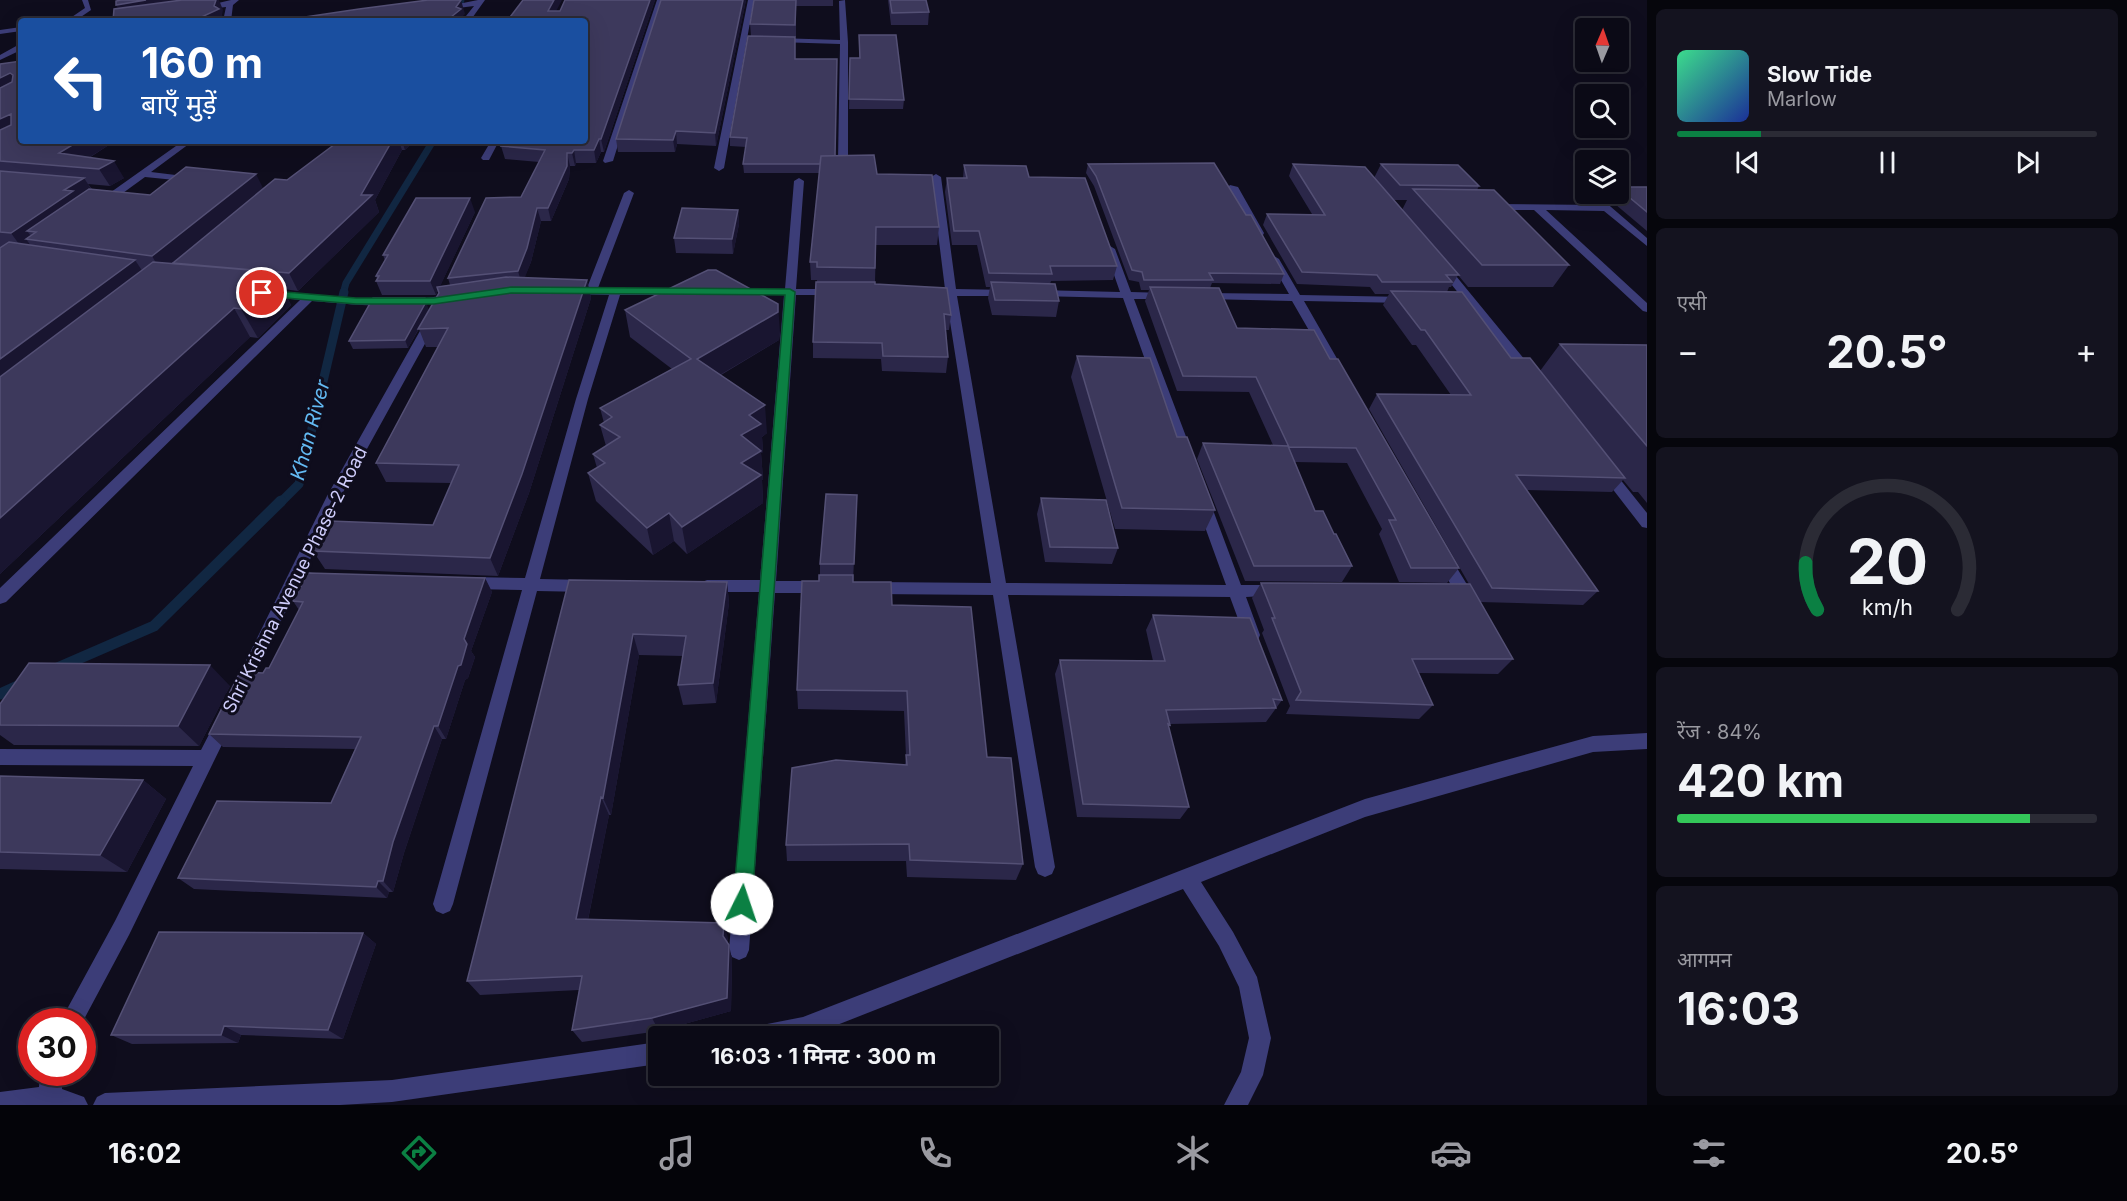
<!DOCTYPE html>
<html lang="hi">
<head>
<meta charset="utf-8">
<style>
  :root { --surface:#0b0a16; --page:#14131f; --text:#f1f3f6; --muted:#9a9aa1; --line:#2b2b35; --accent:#0b8043 }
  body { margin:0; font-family:Inter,"Noto Sans Devanagari",sans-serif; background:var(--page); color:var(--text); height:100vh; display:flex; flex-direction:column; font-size:22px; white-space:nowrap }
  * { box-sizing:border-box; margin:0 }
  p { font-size:20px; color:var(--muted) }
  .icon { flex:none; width:33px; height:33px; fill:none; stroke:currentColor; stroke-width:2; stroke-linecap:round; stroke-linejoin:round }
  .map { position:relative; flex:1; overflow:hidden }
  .details { display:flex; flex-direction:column; gap:9px; padding:9px; background:#06060c; width:480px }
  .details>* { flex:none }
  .banner { position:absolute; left:18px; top:18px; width:570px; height:126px; border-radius:6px; box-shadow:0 6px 24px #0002,0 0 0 2px var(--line); background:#1a4fa0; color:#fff; overflow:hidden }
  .needle { width:39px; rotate:2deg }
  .fabs { position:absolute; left:1575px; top:18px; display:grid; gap:12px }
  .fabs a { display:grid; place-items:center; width:54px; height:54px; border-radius:6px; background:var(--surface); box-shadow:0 6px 24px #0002,0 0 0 2px var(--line); font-size:30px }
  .speed { position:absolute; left:18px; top:1008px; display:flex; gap:12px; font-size:30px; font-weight:700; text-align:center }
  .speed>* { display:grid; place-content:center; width:78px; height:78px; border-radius:50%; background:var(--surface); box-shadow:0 6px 24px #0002,0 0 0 2px var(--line); line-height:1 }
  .speed .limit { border:9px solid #d22; background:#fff; color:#111 }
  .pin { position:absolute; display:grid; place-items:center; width:51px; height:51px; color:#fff; margin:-26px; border:3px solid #fff; border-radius:50%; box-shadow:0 2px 6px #0007 }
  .me { position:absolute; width:66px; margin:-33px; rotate:4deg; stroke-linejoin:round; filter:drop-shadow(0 0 4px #0008) }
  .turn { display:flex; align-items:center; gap:21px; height:126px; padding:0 24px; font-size:27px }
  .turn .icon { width:78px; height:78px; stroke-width:2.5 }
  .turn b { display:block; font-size:42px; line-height:51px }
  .big { font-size:45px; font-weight:700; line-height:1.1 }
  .details .tile { flex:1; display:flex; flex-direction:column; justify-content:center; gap:9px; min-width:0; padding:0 21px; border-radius:9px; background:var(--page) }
  .details .dial { align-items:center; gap:0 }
  .dial svg { height:156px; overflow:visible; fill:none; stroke:var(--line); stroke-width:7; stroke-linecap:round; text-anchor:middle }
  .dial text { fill:var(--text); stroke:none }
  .song { display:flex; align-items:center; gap:18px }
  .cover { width:72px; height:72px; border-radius:9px; background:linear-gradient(135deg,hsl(150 70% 55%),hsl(230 70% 35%)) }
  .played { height:6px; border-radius:3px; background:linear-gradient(90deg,var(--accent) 20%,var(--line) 20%) }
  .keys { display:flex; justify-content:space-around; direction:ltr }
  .heat { display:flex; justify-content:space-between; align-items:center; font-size:33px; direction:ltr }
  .charge { height:9px; border-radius:4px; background:linear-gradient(90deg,#34c759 84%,var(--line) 0) }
  .trip { position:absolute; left:648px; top:1026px; width:351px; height:60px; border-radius:6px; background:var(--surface); box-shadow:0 6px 24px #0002,0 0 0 2px var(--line); font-weight:700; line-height:60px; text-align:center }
  .menu { display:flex; height:96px; justify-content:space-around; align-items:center; background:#040409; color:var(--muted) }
  .menu .icon { width:42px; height:42px }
  .menu .current { color:var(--accent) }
  .menu b { font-size:27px; color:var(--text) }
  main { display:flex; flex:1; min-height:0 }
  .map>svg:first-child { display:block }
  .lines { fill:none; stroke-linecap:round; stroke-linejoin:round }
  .stream-far3 { stroke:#112742; stroke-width:5 }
  .stream-far2 { stroke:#112742; stroke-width:7 }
  .stream-far1 { stroke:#112742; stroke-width:9 }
  .stream { stroke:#112742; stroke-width:11 }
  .minor { fill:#3c3d78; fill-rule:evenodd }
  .wall { fill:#2b2749; fill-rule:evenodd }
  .shaded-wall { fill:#191530 }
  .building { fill:#3d395c; stroke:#545075; stroke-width:1.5 }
  .route { fill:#0b8043; stroke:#07532c; stroke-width:1.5 }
  .labels { text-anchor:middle; stroke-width:6; stroke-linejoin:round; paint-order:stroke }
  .street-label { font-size:18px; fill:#cfcdfb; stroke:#0f0d1d }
  .water-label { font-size:20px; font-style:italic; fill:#63baf3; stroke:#0f0d1d }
</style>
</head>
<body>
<main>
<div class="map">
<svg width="1647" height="1105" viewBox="0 0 1647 1105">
  <rect width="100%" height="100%" fill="#0f0d1d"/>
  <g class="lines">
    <path class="stream-far3" d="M457,21L462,0"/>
    <path class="stream-far2" d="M343,294L346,283L433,141"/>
    <path class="stream-far1" d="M280,503L299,484L344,292"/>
    <path class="stream" d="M55,669L154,626L281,501
      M0,694L22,684"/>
    <path class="minor" d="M82,0H88L91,10L75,21H66L85,8Z
      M231,0H239L233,5L231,21H223L226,7L201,10L197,8Z
      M478,0H485L470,21H462L474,6L442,10L438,8Z
      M657,0H663L613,161L605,163L603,161Z
      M748,0H754L724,168L719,171L714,168Z
      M845,0L848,42V161L843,164L838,161L840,44L777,42L773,40L777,38L840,40L839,1Z
      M21,27V31L0,34V30Z
      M18,45H21V50L0,60V55Z
      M183,141H193L151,172L192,177L197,180L195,182L145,177L105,206H97V202Z
      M491,141H499L489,160H483L481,158Z
      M936,174L941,177L956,289L1010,290L1016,293L1010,296H957L1006,583L1226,585L1196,502L1203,497L1210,502L1241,585H1277L1283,587L1285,591L1283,595L1246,597L1260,635L1258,640L1252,642L1246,640L1244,635L1230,597L1008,595L1055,867L1052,874L1045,877L1038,874L1035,867L993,595L872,594L867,592L864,588L867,584L872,582L991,583L946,296L929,295L923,292L929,289H945L931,177Z
      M799,178L804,181L796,289H836L842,292L836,295H796L776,581H821L826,583L829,587L826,591L821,593H775L749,950L746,957L739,960L732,957L729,950L759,592H707L702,590L699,586L702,582L707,580H760L784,295H737L731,292L737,289H785L794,181Z
      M1230,185L1238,187L1264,233L1263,235L1254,233L1228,187Z
      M629,190L634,193L598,288L683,289L689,292L683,295H620L588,399L540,579L587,580L592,582L595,586L592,590L587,592L537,591L453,904L450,911L443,914L436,911L433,904L522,590L470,589L465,587L462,583L465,579L470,577L525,578L576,399L609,295L569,294L563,291L569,288H587L624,193Z
      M1586,194H1596L1647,238V246L1604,211L1546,210L1647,303V312L1643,311L1534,210H1492L1487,207L1492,204L1598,205Z
      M1110,246L1115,249L1131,292L1166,293L1172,296L1166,299H1134L1193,455L1191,458L1186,460L1179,455L1123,298L1037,296L1031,293L1037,290L1120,292L1105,249Z
      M1274,256L1279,259L1300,295L1406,297L1412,300L1406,303L1304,301L1347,376L1341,380L1337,379L1292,301L1205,299L1199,296L1205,293L1289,294L1269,259Z
      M1443,264L1447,265L1534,371L1536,374L1534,377H1526L1439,269V265Z
      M267,291C326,295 394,306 452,294L458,297L456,299C410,311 359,305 312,301L6,602L0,604V588L300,300L263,296L261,294Z
      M431,319L437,322L341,496L304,572L331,575L334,579L331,583L299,584L246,694L240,696L234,694L232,689L327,496L425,322Z
      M1606,466L1611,468L1647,513V528L1642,527L1601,474L1599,471L1601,468Z
      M1444,553L1449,555L1474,596L1476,600L1474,604L1468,606L1462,604L1436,559L1439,555Z
      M224,714L230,717L233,722L129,935L82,1023L60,1022L115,921L193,766L0,765V749L201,750L218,717Z
      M1647,733V749L1593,752L1365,817L1201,882L1233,932L1257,977L1271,1038L1263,1075L1248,1105H1224L1241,1072L1249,1038L1239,987L1219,946L1183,889L809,1036H743L746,1028L803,1017L1365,799L1593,736Z
      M658,1042V1064L392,1102L340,1105H93L97,1097L105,1093L392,1080Z
      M40,1072H62V1089L84,1097L88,1105H0V1092L39,1087Z"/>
  </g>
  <path class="wall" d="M565,0H655L604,152H601L596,163H576L575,166H570L569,179L551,221H541L531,262L524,278L587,280L591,298L529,493L498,576L325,569L313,551L433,525L451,483L386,482L376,463L438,347H426L419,329L408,348L353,349L349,341L429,310L439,293L438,290L436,295H382L376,281L377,279L376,276L385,261L383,255L475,212L440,286L450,285L448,278L521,197L539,162L505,159L501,146L585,141L557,11H560Z
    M746,0L716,146L677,144L675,152H618L616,139Z
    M754,0H833V6H796V37L751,36L750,24Z
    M888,0H926L929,12L928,25H891Z
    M859,35L904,100L903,109H849L850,58H859Z
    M796,59L835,156L877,174L939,227L937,245H876L875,282V284L951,315L949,330H946L948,357L946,373L882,371L881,359L813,358V342L817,280H811L810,262L819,173H744L743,164L746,147L730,146V137Z
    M21,61V141H115L89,158L124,178L110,186L88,184L92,189L150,195L263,188L287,180L339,141H414L405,150H402L375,200L379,212L298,291L283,289L291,305L258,338L250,337L0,574V64Z
    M1088,164L1246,215L1284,274L1280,284L1212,283L1210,288L1237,328L1330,359L1459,568L1447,583L1399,582L1379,534L1382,529L1347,463L1295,462L1315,511L1334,534L1352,566L1342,582L1245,581L1197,459L1203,443L1273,445L1249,392L1177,391L1145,301L1149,290H1141L1139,282L1129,280L1094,186L1086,173Z
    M1293,164L1374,178L1381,164L1479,186L1477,190L1569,265L1553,287H1468L1458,275L1451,287H1449L1447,292L1511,358L1540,371L1560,344L1647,345V503L1638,492H1633L1623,480L1612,492L1526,490L1598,591L1583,605L1480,602L1513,659L1498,674L1419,673L1433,705L1419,719L1286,714L1290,706L1262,633L1264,630L1252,598L1261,583L1469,584L1369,409L1377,394L1451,395L1416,345H1412L1383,305L1389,294H1375L1370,287L1297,284L1263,225L1267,214H1312L1289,176ZM1394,200H1407L1402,210Z
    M964,165L1029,177L1117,266L1113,280L1051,281L1050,284L1059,301L1056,317L992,315L988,298L990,287H986L977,245H952L945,192L947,178H963Z
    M1618,187H1647V231L1609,199L1612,194H1618Z
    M738,210L739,224L733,254L676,253L674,238Z
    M625,310L780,332L779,340L721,375L767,433L762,437L763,452L761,453L763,479L762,480L763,503L687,554L674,541L653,555L596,501L588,473L597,468L593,454L606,446L600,425L604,423L600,408L672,369L630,337Z
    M1077,356L1215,510L1205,531L1115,529L1071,377Z
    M857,495L853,582L892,605L987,757L1023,864L1016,880L907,877L906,861H787L786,845L905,765L906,756L904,711L798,709L797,690L820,575V564Z
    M1041,498L1118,548L1112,564L1045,562L1037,514Z
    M485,578L492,592L471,651L475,657L468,678L465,680L446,739H442L404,853L393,892H389L387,898L194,889L178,878L331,803L355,749L223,747L209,734L263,673L269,668L299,610L293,601Z
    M569,580L727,582L729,603L716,703L683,705L678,685L683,656L639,655L611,815H609L588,920L728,938L727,943L732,959L731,1011L659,1031L582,1042L572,1030L579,990L480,995L467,981Z
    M1153,615L1282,700L1266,722L1170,724L1168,728L1189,807L1180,819L1077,817L1055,674L1060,660L1153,661L1146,630Z
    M230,686L199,746L14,745L0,735V704Z
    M0,776L143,780L166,799L127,872L0,869Z
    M363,933L376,944L343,1039L241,1035L238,1043L132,1044L111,1035Z"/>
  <path class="shaded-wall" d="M146,0H219L223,10L222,15L225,21H193L122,16L116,5Z
    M461,0L465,14L463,16L464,21H446Z
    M554,0H562L551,21L548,11Z
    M650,0H655L604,152L601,139Z
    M743,0H746L716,146L715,133Z
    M10,73L20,89L0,99V78Z
    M11,114L21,129L0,140V119Z
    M676,131L677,144L675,152L673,140Z
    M599,139L601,152L596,163L594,150Z
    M79,141H115L74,167L59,153Z
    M392,141H399L402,150L375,200L379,212L298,291L289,273L361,195Z
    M402,141H414L405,150Z
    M574,150L576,163L575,166L572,153Z
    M567,153L570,166L569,179L551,221L548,208Z
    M114,161L124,178L110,186L99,169Z
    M256,174L266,194L173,263L176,269L165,278L152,256Z
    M84,178L95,195L36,232L27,231L34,240L26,239L31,246L24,251L11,233L64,190Z
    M470,198L475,212L436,295L430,281Z
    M537,208L541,221L531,262L522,285L518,271Z
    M738,210L739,224L733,254L732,239Z
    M135,260L153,287L0,406V359Z
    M273,272L291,305L258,338L241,309L268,276Z
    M587,280L591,298L529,493L498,576L490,558Z
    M426,302L429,310L408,348L405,340Z
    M778,304L780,332L779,340L701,386L697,359Z
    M234,308L250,337L0,574V518Z
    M765,405L767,433L762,437L763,452L761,453L763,479L762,480L763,503L687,554L682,527L741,463V435L749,415Z
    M669,513L674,541L653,555L647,528Z
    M485,578L492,592L471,651L475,657L468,678L465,680L446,739L438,726L464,639Z
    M727,582L729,603L716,703L713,683Z
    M633,634L639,655L611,815L603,798Z
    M210,665L230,686L199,746L178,726Z
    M434,726L442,739L404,853L393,892L383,881L393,842Z
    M143,780L166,799L127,872L100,855Z
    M601,797L609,815L585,934L576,919Z
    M378,881L389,892L387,898L376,887Z
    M724,923L728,938L727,951L723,936Z
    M363,933L376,944L343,1039L328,1030Z
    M729,945L732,959L731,1011L659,1031L652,1018Z
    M224,1026L241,1035L238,1043L221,1035Z"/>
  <path class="building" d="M121,0H146L116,5V1Z
    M182,0H216L214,6L219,9L193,21H113L114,9Z
    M428,0H461L456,7L461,9L446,21H278L359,9Z
    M523,0H554L548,11H560L565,0H650L601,139H599L594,150H574L572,153H567V166L548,208H537L527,248L518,271L448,278L486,198L521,197L545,150L501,146L504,141H585V21H507Z
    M661,0H743L715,133L676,131L673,140L616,139Z
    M754,0H796L795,25L750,24Z
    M890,0H926L929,12L892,13Z
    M859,35H896L904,100L849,99L850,58H860Z
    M748,36L795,37V59H837L835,156H821L820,164H743L747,138L730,137Z
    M21,61V141H79L59,153L114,161L99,169L0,161V130L11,125V114L0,119V88L12,82L13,75L10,73L0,78V64Z
    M339,141H392L361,195H372L289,273L173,263L275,179L287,180Z
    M874,155L877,174L932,175L939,227H876L875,268L817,267V262H810L821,156Z
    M1214,163L1246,215H1251L1284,274L1209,273L1213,280H1144L1142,272L1132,270L1096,176L1088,164Z
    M1293,164L1365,167L1459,275H1446L1452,282H1382L1377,275L1302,272L1267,214L1325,215Z
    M1381,164L1458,165L1479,186L1400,185Z
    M964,165L1026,166L1029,177L1085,178L1117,266H1050L1052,274L989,273L979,231H954L947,178H967Z
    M186,167L256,174L152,256L26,239L36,232L27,231L89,189L150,195Z
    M0,171L84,178L64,190L73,191L11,233L0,232Z
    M1618,187H1647V212L1618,188Z
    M1413,189L1494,190L1569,265H1482Z
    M416,198H470L430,281H376L379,276H376L388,255H383Z
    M682,208L738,210L732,239L674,238Z
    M9,242L135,260L0,359V248Z
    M153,262L273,272L268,276L277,277L241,309L234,308L0,518V377Z
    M708,270H716L778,304V312L697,359L765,405L749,415L761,424L741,435L761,451L741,463L761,475L682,527L669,513L647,528L588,473L605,463L593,454L620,437L600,425L612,417L600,408L691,359L625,310Z
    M506,277L587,280L522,474L490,558L313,551L330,521L433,525L459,465L376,463L448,328L418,329L439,293L437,287Z
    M816,282H875V284L947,288L951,315L944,314L948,357L883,356L882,343L813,342Z
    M991,282L1055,284L1059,301L995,300Z
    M1150,287L1219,288L1237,328L1314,330L1330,359H1338L1459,568H1411L1389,520H1396L1356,448L1289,447L1256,377L1183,376Z
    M1391,291L1462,292L1511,358H1530L1625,478L1516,475L1598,591L1492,588L1377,394L1471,395L1425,330H1421Z
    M373,298H425L426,302L405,340L349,341Z
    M1560,344L1647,345V446Z
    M1077,356L1150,358L1177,437H1187L1215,510L1122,508Z
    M1203,443L1288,446L1315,511H1323L1334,534H1336L1352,566H1254Z
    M826,494L857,495L854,564H820Z
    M1041,498L1106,500L1118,548L1050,547Z
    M308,573L485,578L464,639L467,644L461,665L458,666L438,726H434L393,842L383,881H378L376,887L178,878L217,801L331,803L361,737L209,734L240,672L263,673L266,668H269L303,602L293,601Z
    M819,575H853V582H891L892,605L971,607L987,757L1011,758L1023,864L910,860L909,844L786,845L792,768L836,760L907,765L906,755H910L907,691L797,690L802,581H819Z
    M569,580L727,582L713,683L678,685L686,636L633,634L603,798L601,797L576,919L724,923L723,936L729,945L727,998L652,1018L572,1030L582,976L467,981Z
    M1261,583L1470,584L1513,659H1412L1433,705L1296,700L1301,692L1272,618H1275Z
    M1153,615L1250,618L1282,700L1273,699L1276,708L1166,710L1170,725L1168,724L1189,807L1083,804L1060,660L1165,661Z
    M29,663L210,665L178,726L0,725V704Z
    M0,776L143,780L100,855L0,852Z
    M159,932L363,933L328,1030L224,1026L221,1035H111Z"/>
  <path class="route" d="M511,287L790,289L795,292L752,904L749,911L742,913L736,911L733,904L785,295L511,293L434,304H356L262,296L257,293L262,290L356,298H434Z"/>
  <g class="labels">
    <g class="street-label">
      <text transform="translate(295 580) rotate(-63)" y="6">Shri Krishna Avenue Phase-2 Road</text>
    </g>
    <g class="water-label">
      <text transform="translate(310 430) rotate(-75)" y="7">Khan River</text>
    </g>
  </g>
</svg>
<div class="fabs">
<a><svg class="needle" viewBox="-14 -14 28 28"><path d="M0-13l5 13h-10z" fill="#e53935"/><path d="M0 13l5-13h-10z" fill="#9a9aa1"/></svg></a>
<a><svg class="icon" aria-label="search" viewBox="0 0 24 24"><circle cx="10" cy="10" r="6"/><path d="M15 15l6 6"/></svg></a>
<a><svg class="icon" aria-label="layers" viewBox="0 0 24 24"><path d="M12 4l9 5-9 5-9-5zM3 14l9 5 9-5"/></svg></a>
</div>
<div class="speed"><div class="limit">30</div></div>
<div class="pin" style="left:262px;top:293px;background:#d93025"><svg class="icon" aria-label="arrive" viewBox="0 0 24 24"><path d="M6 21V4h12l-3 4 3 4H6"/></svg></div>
<svg class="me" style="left:742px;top:904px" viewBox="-20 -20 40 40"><circle r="19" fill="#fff"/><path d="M0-13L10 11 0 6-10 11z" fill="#0b8043"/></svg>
<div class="trip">16:03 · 1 मिनट · 300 m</div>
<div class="banner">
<div class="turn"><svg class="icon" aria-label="left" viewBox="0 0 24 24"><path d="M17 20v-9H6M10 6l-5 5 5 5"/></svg><div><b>160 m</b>बाएँ मुड़ें</div></div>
</div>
</div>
<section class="details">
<div class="tile">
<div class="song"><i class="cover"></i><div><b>Slow Tide</b><p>Marlow</p></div></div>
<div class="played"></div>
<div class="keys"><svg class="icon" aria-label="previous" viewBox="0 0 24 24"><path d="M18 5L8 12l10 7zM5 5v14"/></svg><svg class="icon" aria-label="pause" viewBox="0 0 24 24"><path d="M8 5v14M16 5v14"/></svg><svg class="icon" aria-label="next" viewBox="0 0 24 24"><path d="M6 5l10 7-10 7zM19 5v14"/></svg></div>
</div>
<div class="tile"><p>एसी</p>
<div class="heat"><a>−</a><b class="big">20.5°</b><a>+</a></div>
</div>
<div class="tile dial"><svg viewBox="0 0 100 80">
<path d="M14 69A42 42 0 1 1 86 69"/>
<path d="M14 69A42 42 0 0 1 8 45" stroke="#0b8043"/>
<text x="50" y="56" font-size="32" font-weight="700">20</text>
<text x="50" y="72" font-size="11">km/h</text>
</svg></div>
<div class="tile"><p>रेंज · 84%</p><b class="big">420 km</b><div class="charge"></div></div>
<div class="tile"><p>आगमन</p><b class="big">16:03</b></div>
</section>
</main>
<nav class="menu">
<b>16:02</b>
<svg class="icon current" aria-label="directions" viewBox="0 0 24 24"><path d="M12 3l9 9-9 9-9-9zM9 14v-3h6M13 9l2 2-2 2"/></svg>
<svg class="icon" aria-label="music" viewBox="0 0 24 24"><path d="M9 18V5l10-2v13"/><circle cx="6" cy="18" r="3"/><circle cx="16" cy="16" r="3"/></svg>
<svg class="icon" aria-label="phone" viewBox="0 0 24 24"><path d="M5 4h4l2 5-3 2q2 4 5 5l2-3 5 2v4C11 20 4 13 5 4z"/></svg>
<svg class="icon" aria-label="climate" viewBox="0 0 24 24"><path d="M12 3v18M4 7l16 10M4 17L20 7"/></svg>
<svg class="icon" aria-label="car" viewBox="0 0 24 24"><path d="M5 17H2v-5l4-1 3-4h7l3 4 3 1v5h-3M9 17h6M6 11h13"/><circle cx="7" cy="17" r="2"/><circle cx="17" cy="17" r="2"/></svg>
<svg class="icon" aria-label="filters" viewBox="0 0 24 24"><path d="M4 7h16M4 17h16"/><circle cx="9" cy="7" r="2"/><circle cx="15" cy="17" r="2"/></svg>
<b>20.5°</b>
</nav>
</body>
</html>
